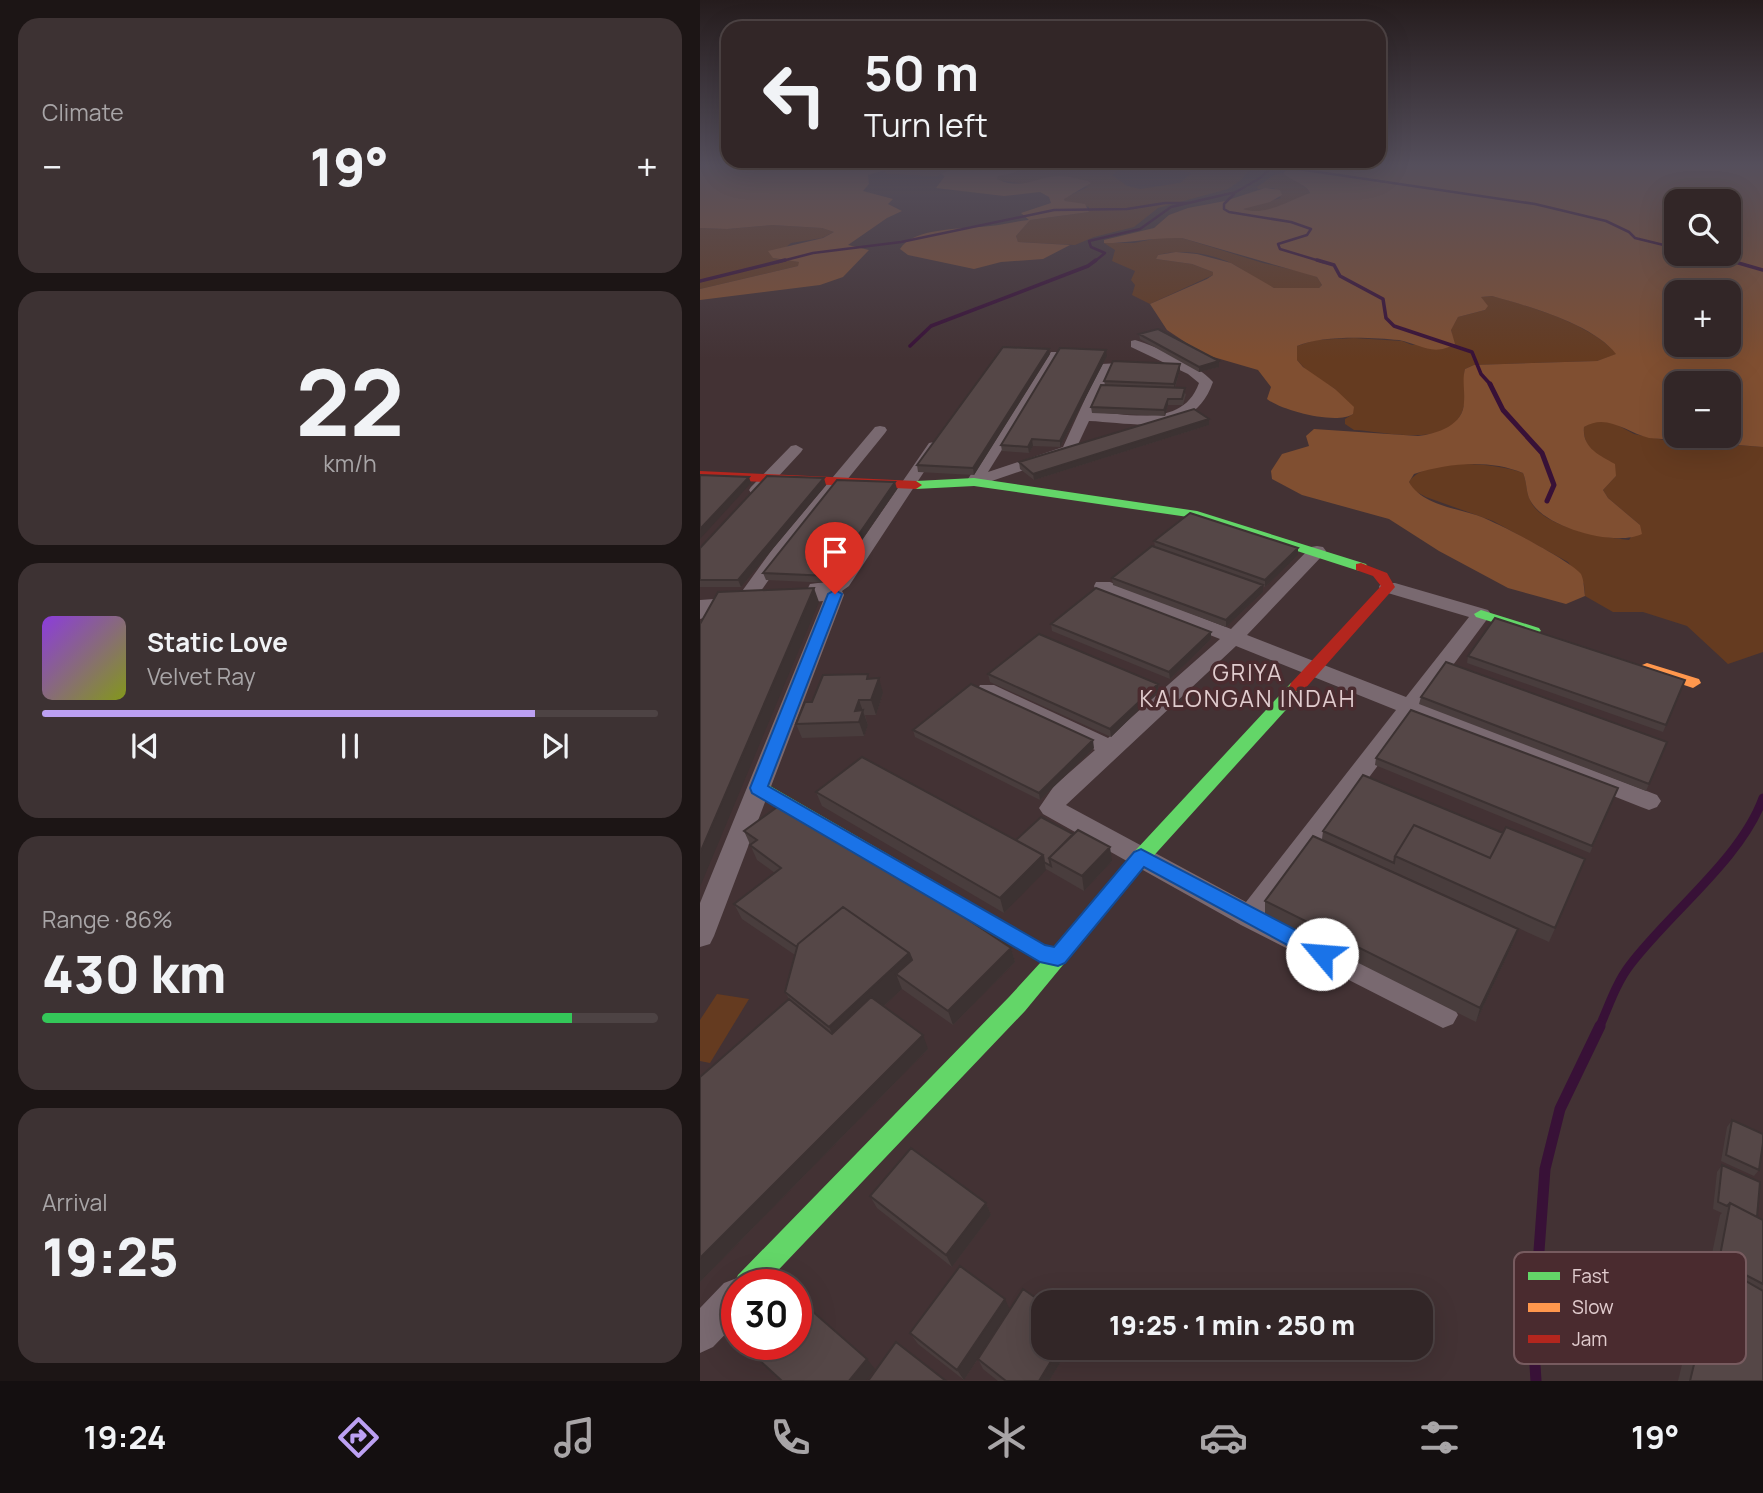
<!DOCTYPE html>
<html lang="en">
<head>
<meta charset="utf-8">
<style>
  :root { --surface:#322627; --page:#3d3233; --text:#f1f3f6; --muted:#a8a5a7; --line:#4d4344; --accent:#bca0f2 }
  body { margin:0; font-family:Manrope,sans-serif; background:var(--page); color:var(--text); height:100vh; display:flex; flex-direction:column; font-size:26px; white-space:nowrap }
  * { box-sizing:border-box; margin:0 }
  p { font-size:23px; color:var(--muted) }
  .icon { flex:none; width:38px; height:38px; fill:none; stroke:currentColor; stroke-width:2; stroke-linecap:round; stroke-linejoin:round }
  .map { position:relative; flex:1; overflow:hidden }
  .panel { display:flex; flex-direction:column; gap:18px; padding:18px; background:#1c1515; width:700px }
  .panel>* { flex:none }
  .top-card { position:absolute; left:21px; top:21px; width:665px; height:147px; border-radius:21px; box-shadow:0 7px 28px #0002,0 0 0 2px var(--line); background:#322627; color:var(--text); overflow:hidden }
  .tools { position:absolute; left:964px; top:189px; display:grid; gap:14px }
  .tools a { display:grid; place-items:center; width:77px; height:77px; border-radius:14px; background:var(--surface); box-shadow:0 7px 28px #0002,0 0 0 2px var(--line); font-size:35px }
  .speed { position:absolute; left:21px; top:1269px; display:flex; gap:14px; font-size:35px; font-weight:700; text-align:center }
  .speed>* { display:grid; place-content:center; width:91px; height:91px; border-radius:50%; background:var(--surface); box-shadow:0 7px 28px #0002,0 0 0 2px var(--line); line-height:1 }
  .speed .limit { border:10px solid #d22; background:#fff; color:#111 }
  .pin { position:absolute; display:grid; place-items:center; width:60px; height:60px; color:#fff; margin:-72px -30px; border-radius:50% 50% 50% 0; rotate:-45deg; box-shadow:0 0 7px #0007 }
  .pin .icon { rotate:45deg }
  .me { position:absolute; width:77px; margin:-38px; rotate:297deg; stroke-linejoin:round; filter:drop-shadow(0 0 5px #0008) }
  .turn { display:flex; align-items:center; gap:24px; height:147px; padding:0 28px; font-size:32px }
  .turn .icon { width:91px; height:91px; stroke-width:2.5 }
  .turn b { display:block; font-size:49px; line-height:60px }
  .big { font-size:52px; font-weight:800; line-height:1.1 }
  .panel .tile { flex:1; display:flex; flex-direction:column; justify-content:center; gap:10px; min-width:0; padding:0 24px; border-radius:21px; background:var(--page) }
  .panel .dial { align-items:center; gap:0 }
  .dial b { font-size:91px; line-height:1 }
  .song { display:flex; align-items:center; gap:21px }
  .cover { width:84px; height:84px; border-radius:10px; background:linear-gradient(135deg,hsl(270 70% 55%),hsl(70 70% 35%)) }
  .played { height:7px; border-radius:4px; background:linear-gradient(90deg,var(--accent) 80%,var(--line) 80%) }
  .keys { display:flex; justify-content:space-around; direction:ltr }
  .heat { display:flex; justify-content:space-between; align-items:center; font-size:38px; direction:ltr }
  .charge { height:10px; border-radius:5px; background:linear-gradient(90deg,#34c759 86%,var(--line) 0) }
  .trip { position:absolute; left:331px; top:1290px; width:402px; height:70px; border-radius:21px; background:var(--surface); box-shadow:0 7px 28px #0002,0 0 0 2px var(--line); font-weight:800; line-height:70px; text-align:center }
  .menu { display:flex; height:112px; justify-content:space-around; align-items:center; background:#140f10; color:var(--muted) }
  .menu .icon { width:49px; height:49px }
  .menu .on { color:var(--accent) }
  .menu b { font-size:32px; color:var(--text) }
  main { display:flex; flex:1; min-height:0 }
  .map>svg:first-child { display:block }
  .green { fill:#653b20 }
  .forest { fill:#804f31; fill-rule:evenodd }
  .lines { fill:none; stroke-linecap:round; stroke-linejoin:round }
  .stream-far4 { stroke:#381137; stroke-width:2.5 }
  .stream-far3 { stroke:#381137; stroke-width:3.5 }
  .stream-far2 { stroke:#381137; stroke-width:5 }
  .stream-far1 { stroke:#381137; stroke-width:9 }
  .stream { stroke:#381137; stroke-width:11 }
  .street { fill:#796970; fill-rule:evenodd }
  .fast { fill:#63d668; fill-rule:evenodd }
  .slow { fill:#ff974d; fill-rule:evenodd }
  .jam { fill:#b3261e; fill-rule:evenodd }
  .wall { fill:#493d3d }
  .shaded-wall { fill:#3c3232 }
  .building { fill:#554747; stroke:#3c3232; stroke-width:2 }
  .route { fill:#1a73e8; stroke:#114b97; stroke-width:2 }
  .labels { text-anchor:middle; stroke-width:7; stroke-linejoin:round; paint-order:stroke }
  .neighbourhood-label { font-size:23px; letter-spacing:2px; fill:#e1ccce; stroke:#4a2b2f }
  .key { fill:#4a2b2f; stroke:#775b5f; stroke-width:2 }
  .key-label { font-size:19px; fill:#e1ccce }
</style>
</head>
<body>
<main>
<section class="panel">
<div class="tile"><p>Climate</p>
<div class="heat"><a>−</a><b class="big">19°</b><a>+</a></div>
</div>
<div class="tile dial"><b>22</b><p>km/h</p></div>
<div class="tile">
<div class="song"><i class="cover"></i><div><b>Static Love</b><p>Velvet Ray</p></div></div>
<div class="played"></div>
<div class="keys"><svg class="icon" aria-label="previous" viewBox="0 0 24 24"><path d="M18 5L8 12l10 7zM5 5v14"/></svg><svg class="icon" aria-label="pause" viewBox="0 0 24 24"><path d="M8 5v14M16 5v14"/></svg><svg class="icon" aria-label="next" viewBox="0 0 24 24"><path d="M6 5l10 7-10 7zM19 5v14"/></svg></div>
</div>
<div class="tile"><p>Range · 86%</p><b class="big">430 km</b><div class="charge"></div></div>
<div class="tile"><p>Arrival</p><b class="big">19:25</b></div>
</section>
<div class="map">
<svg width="1063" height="1381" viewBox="0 0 1063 1381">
  <rect width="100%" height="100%" fill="#433234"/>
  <path class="green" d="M174,166H259L237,176L188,174Z
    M325,166H423L412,175L427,186L440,189L480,183L492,173L463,166H552L541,180L528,189L458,208L434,227L394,237L375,245L318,242L316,236L330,220L389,212V207L365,201L364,198L388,187L359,176L326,184L297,180L298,176Z
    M583,173C592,181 605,183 610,194C590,200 563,219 542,209L581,198L574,188L558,189L557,187L574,175Z
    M72,225L122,228L134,232L122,238L91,243L73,258L100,262L98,266L0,289V228L27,229Z
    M463,237L482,238L563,263L602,272L617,277L622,285L619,288C605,291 584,292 571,287C559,282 548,273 538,267C517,254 482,248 458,255L456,259L492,264L513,272V275L450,304L432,295L435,285L431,280L435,271L412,261L415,250L404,243H434Z
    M792,296C832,307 889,323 917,354L897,361L774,365L765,369C762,383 768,399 762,412C746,449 684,431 654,430L645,424V419L653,414L635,389L608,372L597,360V346L615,340L654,338L702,341L712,345L752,339L751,329L758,317L785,310L781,297Z
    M910,421L934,434L964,440L1063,447V652L1028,664L987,626L943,612H913L885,596L884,584L868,562L793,521L726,497L713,490L709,482C725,456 797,463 823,473C827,482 826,492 830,500C842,528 902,537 929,540L940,525L908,498L903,490L916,476C902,462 882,448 884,427L892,422Z
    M17,994L49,999L10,1063L0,1061V1020Z"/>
  <path class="forest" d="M0,166H173L185,170L168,175L169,184L163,191L193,199L188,204L202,211L187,218L148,245L169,250L143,277L120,285L0,300V289L98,266L99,262L73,258L68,251L123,238L134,232L122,228L72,225L27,229L0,228Z
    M259,166H325L313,173L298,176L297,179C322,191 335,177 359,176C368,176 378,179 388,181L391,183L364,199L365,201L385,204L389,212L330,220L316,236L318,242L370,245L343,259L301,262L274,269L208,255L200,249C213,227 266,229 290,226C303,225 316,221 329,220L321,213L351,203L349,197L340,192L304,196L236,188L245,176L241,174Z
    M593,166H1063V447L949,438C926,432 907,413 884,427C882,448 899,455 915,464L916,476L903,490L908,498L940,525L942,534C916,547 844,528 830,500C826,493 827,482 823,473C789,459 748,463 714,474L709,482C721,504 754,508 776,515C793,520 873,562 881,574C884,580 884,589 885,596L866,604L808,588L739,551L689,519L602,495L572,479L571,471L582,454L609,446L606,436L614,429L718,436C737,434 764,425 764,402C765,390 762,380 765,369L774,365L897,361L916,354C893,324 828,306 792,296L781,297L788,306L785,310L758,317L751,330L755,344C733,357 720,344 699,340C672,337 620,335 597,346V360L603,367L635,389L654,407L653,414C637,425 582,411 567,399L571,387L558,370L503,354L467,330L450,304L507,279L513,275V272L492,264L456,259L458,255L476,252L497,254L531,263L574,288H619L622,285L617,277L482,238C456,237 430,243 404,243V240L454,228L469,215L488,208L525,201L565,188L580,190L582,195L570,202L543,209C564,217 590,200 610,193C605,183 591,181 583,173ZM976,201H1029V254H976ZM976,292H1029V345H976ZM976,383H1029V436H976Z"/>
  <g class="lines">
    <path class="stream-far4" d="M578,166L835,204L906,221L929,232L935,238L976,248
      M144,168L156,166
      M534,194L524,204V209L529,212L591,222L611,229L607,235L578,244L580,249L623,262
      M1007,254L1034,262
      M78,262L113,253L201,242L354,210L427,209L465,203H488
      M394,262L405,253L391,247L389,241L440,229L471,207L536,192L560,178L573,166"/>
    <path class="stream-far3" d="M617,260L634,265L640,276L683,299L686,318L694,326L772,352L781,374L791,385
      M1028,260L1063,270
      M0,281L85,260
      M210,346L231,326L388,266L396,260"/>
    <path class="stream-far2" d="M790,384L803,410L842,453L854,485L847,501"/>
    <path class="stream-far1" d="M899,1028C908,1008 916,983 930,965C969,913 1041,859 1063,798"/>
    <path class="stream" d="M836,1381L833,1333L845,1169L860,1109L900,1026"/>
    <path class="street" d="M435,340C460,348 495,362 513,382C493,439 436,423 389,421L374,453L280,485H268L266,482L351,352H359L361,355L288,472L363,447L401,364L440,362L446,366L440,370L411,371L393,412C431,414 483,428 499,383L488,374L431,347V341Z
      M180,426L185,427L187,430L185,433L86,555L56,598L45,599L47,602L45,606L12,609L7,617L0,619V600L42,597L40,594L74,547L175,427Z
      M234,442L241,446L149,586L142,591L144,595L14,936L10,944L0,947V903L123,601L91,604L82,598L91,592L110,591L108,588L110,584L134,581L229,443Z
      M96,445L103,449L101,452L63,493H51L49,490L51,487L91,446Z
      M617,546L623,547L626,551L623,555L547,635L706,697L769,617L681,591L679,587L681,583H695L788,610L791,614L724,704L957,795L961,801L957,807L949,810L941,807L714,717L568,913L753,1006L758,1015L753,1024L743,1028L541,925L343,814L339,808L354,786L395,750L280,695L277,690L280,685H294L408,738L520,639L396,590L394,586L396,582H410L531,629L611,547ZM536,646L696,710L546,902L366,805Z
      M37,1278L50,1284H37V1322L13,1347L0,1353V1308L24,1283Z"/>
    <path class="fast" d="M274,478L497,511L666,564L668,567L661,571L656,570L495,518L274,486L216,489L210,485L216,481Z
      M781,610L839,628L841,631L834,635L776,617L774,614Z
      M597,682L605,687L603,691L448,862L325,1011L65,1284H37V1292L34,1284L38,1275L309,997L341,962L53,793L50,788L53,783H65L345,945L354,947L434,852L591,683Z"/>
    <path class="slow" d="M947,663L999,679L1001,683L993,688L942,671L939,668L942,665Z"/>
    <path class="jam" d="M0,471L216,481L222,485L216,489L0,479Z
      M661,563L687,573L695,587L603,691H591L589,687L591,683L681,586L673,576L656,570V564Z"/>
  </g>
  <path class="wall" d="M439,334L519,367L499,372L440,339Z
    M350,354L274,475L218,472L217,465Z
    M407,356L360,447L333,446L329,453L302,451L301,445Z
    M480,370L475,388L486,394L483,405H468L465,416L392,413L391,407L405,385L404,381Z
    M509,419V425L334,480L320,469L319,462Z
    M126,485L41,587H0V548Z
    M197,489L132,583L66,580L63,573Z
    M454,541L598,548V555L565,587L563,586V592L526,627L413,585L412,578L455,547Z
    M351,624L511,632V639L470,679L352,631Z
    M768,656L985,680L963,732L767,663Z
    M288,674L458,684V691L411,737L290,682Z
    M170,679L183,693L176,715H165L168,725L164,736L102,738L96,724L112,702Z
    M721,697L967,742L946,791L719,704Z
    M213,730L394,748L340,800L215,737Z
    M676,758L918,788L890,853L675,765Z
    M116,792L316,840L412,861L384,891L346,869L304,913L122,806Z
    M44,831L311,948L315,962L253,1025L202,989L184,1006L228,1049L0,1282L89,999L85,992L95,955L42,919L34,904L75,873L57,860Z
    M623,831L879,874L849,942L622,839Z
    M565,901L813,943L776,1022L565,916Z
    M1032,1120L1059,1170L1054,1176L1021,1161L1027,1127Z
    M1022,1165L1057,1217L1063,1220V1381H978L1002,1282L1010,1274L1008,1273L1020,1215L1022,1213L1013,1209L1017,1172Z
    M170,1196L286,1203L291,1215L252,1267L177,1208Z
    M310,1310L343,1348H369L349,1381H298L283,1369L278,1359L264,1380L218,1344L210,1333Z"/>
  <path class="shaded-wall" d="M349,349L350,354L274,475L273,468Z
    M406,350L407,356L360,447V441Z
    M519,361V367L499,372V367Z
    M480,364V370L474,390V384Z
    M468,399V405L465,416L464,410Z
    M509,419V425L334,480L333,474Z
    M332,439L333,446L329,453L328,447Z
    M49,477L51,483L0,539V529Z
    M124,478L126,485L41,587L38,580Z
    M195,482L197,489L132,583L130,576Z
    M598,548V555L565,587V580Z
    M563,585V592L526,627V620Z
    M114,588L119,602L0,887V853Z
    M511,632V639L470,679L469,672Z
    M179,678L183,693L176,715L171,700Z
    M458,684V691L411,737L410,729Z
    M159,700L168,725L164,736L155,711Z
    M393,740L394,748L340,800L339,793Z
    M410,847L412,861L384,891L382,876Z
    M343,855L346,870L304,913L300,898Z
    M818,929L813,943L776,1022L780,1008Z
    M311,948L315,962L253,1025L248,1011Z
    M209,953L217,975L196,974L202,989L139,1048L129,1027Z
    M223,1035L228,1049L0,1282V1258Z
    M286,1203L291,1215L252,1267L246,1255Z
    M305,1299L310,1310L264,1380L257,1370Z
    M359,1348H369L349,1381H339Z
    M167,1359L175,1369L166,1381H149Z"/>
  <path class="building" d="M458,329L519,361L499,367L439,334Z
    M303,347L349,349L273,468L217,465Z
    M360,348L406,350L360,441L332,439L328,447L301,445Z
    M413,361L480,364L474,384L404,381Z
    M401,385L485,388L482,399H468L464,410L391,407Z
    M494,409L509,419L333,474L319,462Z
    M0,475L49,477L0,529Z
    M67,476L124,478L38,580H0V548Z
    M137,480L195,482L130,576L63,573Z
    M490,513L598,548L565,580L454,541Z
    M452,546L563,585L526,620L412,578Z
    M114,588L0,853V624L18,592Z
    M396,588L511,632L469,672L351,624Z
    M795,618L985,680L966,725L768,656Z
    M339,634L458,684L410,729L288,674Z
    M746,662L967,742L949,784L721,697Z
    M168,674L167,679L179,678L171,700H159L155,711L163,710L159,722L96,724L105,702H112L123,675Z
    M271,684L393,740L339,793L213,730Z
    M711,710L918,788L892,846L676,758Z
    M162,757L343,855L300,898L116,792Z
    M663,775L803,833L790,858L714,825L695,856L694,863L623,831Z
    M87,800L311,948L248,1011L196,974L212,960L209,953L143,907L98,944L97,947L34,904L81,868L50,845L57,840L44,831Z
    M341,817L373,834L349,858L351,866L344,862L343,855L316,840Z
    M714,825L790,858L806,827L885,859L855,928L695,856Z
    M378,830L410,847L382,876L349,858Z
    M613,836L818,929L780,1008L565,901Z
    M143,907L209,953L129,1027L85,992L98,944Z
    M171,997L223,1035L0,1258V1077L89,999L132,1034Z
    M1032,1120L1063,1134V1143L1059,1170L1026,1155Z
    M211,1148L286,1203L246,1255L170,1196Z
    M1022,1165L1060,1182L1057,1217L1030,1203L1027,1206L1018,1202Z
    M1030,1203L1063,1220V1284L1019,1261Z
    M1018,1265L1063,1291V1381H990Z
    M260,1266L305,1299L257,1370L210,1333Z
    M323,1289L343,1303V1348H359L339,1381H306L278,1359Z
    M96,1297L167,1359L149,1381H82L43,1345L96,1344Z
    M196,1342L246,1381H168Z"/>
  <linearGradient id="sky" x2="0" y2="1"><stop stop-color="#251c1d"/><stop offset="0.46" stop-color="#554f5c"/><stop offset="1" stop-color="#554f5c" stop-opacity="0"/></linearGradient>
  <rect width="1063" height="359" fill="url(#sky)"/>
  <path class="route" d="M135,590L142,594L68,786L345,945L354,947L434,852L441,849L630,948L633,954L630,960L622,963L615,960L444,867L365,963L358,966L340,962L52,793L50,788L128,594Z"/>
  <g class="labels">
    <g class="neighbourhood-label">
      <text x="548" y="681">GRIYA<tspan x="548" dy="26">KALONGAN INDAH</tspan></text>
    </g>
  </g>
  <rect x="814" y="1252" width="232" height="112" rx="10" class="key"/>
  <rect x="828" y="1272" width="32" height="8" fill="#63d668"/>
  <rect x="828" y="1303" width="32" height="9" fill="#ff974d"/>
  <rect x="828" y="1335" width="32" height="8" fill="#b3261e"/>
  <g class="key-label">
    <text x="872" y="1283">Fast</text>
    <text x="872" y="1314">Slow</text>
    <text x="872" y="1346">Jam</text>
  </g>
</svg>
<div class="tools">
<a><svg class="icon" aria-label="search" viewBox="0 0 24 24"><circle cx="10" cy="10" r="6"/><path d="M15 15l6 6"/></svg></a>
<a>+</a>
<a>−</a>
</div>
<div class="speed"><div class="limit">30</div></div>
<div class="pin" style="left:135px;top:594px;background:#d93025"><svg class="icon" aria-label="arrive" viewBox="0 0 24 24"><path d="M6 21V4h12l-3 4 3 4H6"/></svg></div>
<svg class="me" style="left:622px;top:954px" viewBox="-20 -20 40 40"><circle r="19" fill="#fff"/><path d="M0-13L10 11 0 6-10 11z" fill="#1a73e8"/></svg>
<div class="trip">19:25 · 1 min · 250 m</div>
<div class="top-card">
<div class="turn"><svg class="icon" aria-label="left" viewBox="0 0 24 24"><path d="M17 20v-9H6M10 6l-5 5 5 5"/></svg><div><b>50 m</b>Turn left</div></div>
</div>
</div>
</main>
<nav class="menu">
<b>19:24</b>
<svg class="icon on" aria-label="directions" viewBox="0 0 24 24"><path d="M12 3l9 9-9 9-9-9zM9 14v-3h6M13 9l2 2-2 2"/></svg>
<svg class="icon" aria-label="music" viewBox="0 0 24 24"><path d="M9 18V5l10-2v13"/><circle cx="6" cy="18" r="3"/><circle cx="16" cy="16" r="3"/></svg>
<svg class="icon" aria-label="phone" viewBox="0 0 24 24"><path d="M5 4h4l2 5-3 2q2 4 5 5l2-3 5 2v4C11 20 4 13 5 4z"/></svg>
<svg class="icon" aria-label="climate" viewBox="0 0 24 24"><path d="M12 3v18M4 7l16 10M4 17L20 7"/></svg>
<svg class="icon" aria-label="car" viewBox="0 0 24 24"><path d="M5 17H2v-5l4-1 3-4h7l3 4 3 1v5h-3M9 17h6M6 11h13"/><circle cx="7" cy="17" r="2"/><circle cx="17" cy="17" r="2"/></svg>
<svg class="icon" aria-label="filters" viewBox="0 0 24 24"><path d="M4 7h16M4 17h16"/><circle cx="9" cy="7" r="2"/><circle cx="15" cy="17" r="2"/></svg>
<b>19°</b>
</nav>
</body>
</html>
